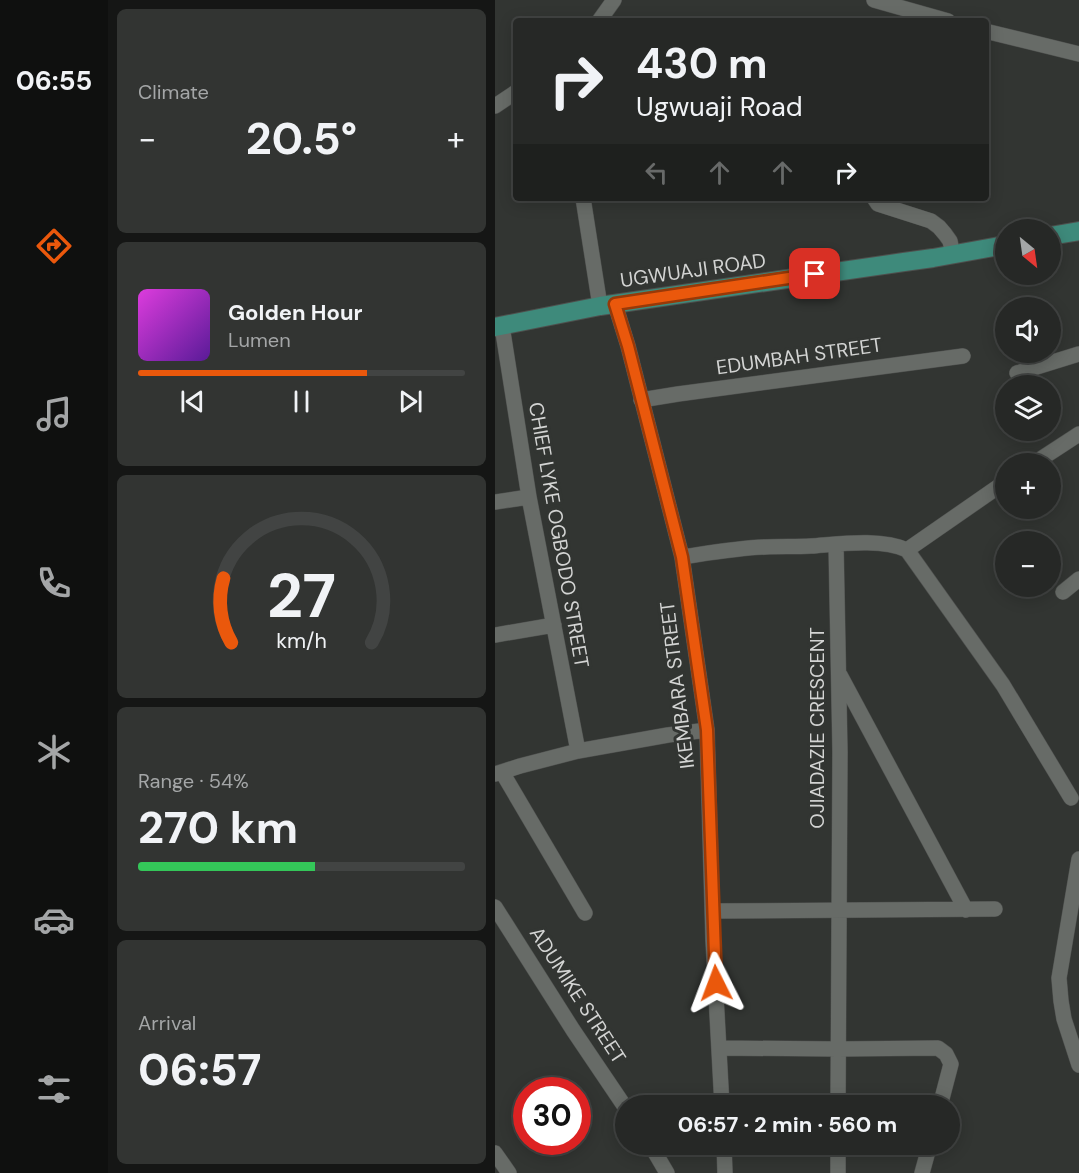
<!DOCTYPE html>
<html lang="en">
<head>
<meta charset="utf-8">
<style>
  :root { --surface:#262826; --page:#323432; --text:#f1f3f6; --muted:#a4a6a7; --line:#424443; --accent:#ea580c }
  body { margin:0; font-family:"DM Sans",sans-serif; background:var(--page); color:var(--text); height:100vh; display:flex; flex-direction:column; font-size:22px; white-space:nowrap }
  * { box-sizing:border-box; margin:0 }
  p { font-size:20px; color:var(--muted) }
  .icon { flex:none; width:33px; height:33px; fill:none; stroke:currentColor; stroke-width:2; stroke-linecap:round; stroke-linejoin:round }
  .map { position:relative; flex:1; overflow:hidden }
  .drawer { display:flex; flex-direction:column; gap:9px; padding:9px; background:#151615; width:387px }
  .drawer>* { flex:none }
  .guide { position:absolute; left:18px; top:18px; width:476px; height:183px; border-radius:6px; box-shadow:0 3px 15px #0003,0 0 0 2px var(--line); background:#262826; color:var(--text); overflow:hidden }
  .needle { width:39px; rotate:151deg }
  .tools { position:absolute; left:500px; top:219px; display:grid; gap:12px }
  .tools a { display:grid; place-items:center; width:66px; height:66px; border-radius:50%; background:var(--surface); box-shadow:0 3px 15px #0003,0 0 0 2px var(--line); font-size:30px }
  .speed { position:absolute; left:18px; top:1077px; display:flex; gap:12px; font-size:30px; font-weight:700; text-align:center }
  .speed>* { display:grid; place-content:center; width:78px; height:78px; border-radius:50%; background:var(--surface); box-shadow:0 3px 15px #0003,0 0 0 2px var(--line); line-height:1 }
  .speed .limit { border:9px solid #d22; background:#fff; color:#111 }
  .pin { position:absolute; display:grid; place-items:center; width:51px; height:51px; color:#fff; margin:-26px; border-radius:12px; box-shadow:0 3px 9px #0006 }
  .me { position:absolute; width:66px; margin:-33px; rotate:357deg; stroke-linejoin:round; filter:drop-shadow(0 0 4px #0008) }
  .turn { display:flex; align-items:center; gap:21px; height:126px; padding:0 24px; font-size:27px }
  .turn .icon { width:78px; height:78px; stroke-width:2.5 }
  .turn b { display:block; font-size:42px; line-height:51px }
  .lanes { display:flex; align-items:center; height:57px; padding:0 24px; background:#0003; justify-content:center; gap:30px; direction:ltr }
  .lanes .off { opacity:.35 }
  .big { font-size:45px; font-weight:700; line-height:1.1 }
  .drawer .tile { flex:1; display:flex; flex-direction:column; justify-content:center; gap:9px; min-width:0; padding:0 21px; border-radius:9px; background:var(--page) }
  .drawer .dial { align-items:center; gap:0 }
  .dial svg { height:156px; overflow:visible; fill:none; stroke:var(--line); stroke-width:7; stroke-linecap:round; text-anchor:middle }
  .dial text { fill:var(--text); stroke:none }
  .song { display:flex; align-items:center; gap:18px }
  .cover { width:72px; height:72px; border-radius:9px; background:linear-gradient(135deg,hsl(300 70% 55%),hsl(270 70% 35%)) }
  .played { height:6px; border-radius:3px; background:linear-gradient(90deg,var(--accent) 70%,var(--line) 70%) }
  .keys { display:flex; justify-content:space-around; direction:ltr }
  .heat { display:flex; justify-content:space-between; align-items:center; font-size:33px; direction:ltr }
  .charge { height:9px; border-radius:4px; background:linear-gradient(90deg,#34c759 54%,var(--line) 0) }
  .trip { position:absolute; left:120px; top:1095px; width:345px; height:60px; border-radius:30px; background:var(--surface); box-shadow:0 3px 15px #0003,0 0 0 2px var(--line); font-weight:700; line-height:60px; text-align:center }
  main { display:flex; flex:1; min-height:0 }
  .tabs { display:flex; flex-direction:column; width:108px; justify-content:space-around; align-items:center; background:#0f100f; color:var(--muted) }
  .tabs .icon { width:42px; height:42px }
  .tabs .active { color:var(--accent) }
  .tabs b { font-size:27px; color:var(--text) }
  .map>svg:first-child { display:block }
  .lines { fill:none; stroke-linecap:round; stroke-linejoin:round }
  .minor-casing { stroke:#4e504e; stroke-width:16 }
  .major-casing { stroke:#4e504e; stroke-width:20 }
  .minor { stroke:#676b67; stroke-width:15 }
  .major { stroke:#3e8a7b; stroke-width:18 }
  .route-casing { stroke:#983908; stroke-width:15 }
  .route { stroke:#ea580c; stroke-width:10 }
  .labels { text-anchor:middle; stroke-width:6; stroke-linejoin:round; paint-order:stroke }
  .street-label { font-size:20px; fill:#d3d4d3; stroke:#323532 }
</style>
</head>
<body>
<main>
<nav class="tabs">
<b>06:55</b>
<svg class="icon active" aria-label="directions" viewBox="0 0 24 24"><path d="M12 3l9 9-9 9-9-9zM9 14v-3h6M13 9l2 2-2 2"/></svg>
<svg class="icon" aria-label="music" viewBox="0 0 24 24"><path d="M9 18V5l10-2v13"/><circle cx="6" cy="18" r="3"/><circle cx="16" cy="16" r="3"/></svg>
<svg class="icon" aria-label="phone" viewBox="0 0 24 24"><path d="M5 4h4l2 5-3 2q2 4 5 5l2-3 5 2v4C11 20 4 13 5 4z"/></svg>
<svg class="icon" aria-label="climate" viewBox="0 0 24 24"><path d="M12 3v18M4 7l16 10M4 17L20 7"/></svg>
<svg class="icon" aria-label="car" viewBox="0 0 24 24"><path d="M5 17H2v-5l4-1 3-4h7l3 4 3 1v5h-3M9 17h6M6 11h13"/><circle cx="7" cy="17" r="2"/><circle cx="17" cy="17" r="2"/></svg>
<svg class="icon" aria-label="filters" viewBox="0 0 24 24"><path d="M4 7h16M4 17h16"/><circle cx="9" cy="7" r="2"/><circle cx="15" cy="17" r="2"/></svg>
</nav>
<section class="drawer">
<div class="tile"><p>Climate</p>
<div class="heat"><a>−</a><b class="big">20.5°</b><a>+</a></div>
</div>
<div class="tile">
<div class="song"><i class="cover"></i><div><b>Golden Hour</b><p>Lumen</p></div></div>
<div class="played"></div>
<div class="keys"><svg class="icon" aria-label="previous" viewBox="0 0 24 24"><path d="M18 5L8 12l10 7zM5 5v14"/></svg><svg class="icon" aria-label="pause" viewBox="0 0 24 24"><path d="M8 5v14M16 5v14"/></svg><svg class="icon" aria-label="next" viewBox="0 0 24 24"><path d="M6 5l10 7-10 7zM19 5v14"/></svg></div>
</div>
<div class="tile dial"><svg viewBox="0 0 100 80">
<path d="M14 69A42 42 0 1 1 86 69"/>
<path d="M14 69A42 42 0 0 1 10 36" stroke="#ea580c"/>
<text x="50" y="56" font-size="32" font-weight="700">27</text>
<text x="50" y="72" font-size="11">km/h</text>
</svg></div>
<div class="tile"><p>Range · 54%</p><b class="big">270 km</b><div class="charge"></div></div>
<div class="tile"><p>Arrival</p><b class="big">06:57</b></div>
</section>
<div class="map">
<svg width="584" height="1173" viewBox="0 0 584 1173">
  <rect width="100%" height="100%" fill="#323532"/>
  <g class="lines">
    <g class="minor-casing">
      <path id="minor" d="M379,0L453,21
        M104,21L119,0
        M490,31L584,54
        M0,106L21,92
        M88,198L105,306
        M379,198L383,204L436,221L444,227L450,234L455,241L458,255
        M120,304L133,346L187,557L212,730L218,940L227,1106
        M7,326L34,497L83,751
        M522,373L584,354
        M146,400L183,394L468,356
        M538,464L584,434
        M0,502L34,497
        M341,544L345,752L343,1106
        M412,550L510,482
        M187,557C214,553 242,548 270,547C285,546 300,547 316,546C344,544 386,538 412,550L508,685L576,798
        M568,592L584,579
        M0,635L59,625
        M345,675L471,910
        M7,772L90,913
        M0,774L25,766L83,751L173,735L212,730
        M584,859L564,978L566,1001L569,1019L584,1065
        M0,907L78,1030L130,1107
        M218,911L500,909
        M224,1048L343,1049L443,1048L451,1054L456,1064L445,1106
        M155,1144L172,1173
        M229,1144L230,1173
        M343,1144V1173
        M0,1153L14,1173
        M427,1173L435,1144"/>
    </g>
    <g class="major-casing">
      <path id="major" d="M555,236L584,231
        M0,327L105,306L409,262L438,258L510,245"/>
    </g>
    <use href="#minor" class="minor"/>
    <use href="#major" class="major"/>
  </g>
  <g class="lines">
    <g class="route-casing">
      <path id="route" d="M221,983L212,730L187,557L133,346L120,304L320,274"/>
    </g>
    <use href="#route" class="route"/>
  </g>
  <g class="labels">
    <g class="street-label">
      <text transform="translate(198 270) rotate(-8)" y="7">UGWUAJI ROAD</text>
      <text transform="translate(304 356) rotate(-8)" y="7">EDUMBAH STREET</text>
      <text transform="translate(64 535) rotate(80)" y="7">CHIEF LYKE OGBODO STREET</text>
      <text transform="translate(182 685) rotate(-97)" y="7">IKEMBARA STREET</text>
      <text transform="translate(322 728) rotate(-90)" y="7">OJIADAZIE CRESCENT</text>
      <text transform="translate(83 995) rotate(57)" y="7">ADUMIKE STREET</text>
    </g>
  </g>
</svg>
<div class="tools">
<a><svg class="needle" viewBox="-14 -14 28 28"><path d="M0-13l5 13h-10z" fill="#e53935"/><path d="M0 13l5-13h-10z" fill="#a4a6a7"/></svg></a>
<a><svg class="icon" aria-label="sound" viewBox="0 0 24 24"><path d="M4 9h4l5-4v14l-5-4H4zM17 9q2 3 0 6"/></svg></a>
<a><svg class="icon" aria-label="layers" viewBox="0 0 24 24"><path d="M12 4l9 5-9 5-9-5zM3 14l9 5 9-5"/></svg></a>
<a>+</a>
<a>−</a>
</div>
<div class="speed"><div class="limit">30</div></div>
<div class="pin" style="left:320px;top:274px;background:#d93025"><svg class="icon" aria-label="arrive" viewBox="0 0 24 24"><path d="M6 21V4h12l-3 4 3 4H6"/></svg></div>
<svg class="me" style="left:221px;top:983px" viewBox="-20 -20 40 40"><path d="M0-17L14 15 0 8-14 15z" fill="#ea580c" stroke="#fff" stroke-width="4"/></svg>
<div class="trip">06:57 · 2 min · 560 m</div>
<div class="guide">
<div class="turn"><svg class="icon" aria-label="right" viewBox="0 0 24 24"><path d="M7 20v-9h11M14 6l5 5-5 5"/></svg><div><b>430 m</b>Ugwuaji Road</div></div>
<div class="lanes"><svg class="icon off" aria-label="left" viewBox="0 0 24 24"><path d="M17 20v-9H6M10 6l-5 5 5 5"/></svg><svg class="icon off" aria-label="ahead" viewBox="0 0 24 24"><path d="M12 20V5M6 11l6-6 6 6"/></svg><svg class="icon off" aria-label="ahead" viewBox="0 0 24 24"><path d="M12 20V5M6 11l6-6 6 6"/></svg><svg class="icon" aria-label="right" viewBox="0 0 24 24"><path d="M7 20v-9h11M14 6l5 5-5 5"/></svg></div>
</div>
</div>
</main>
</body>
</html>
